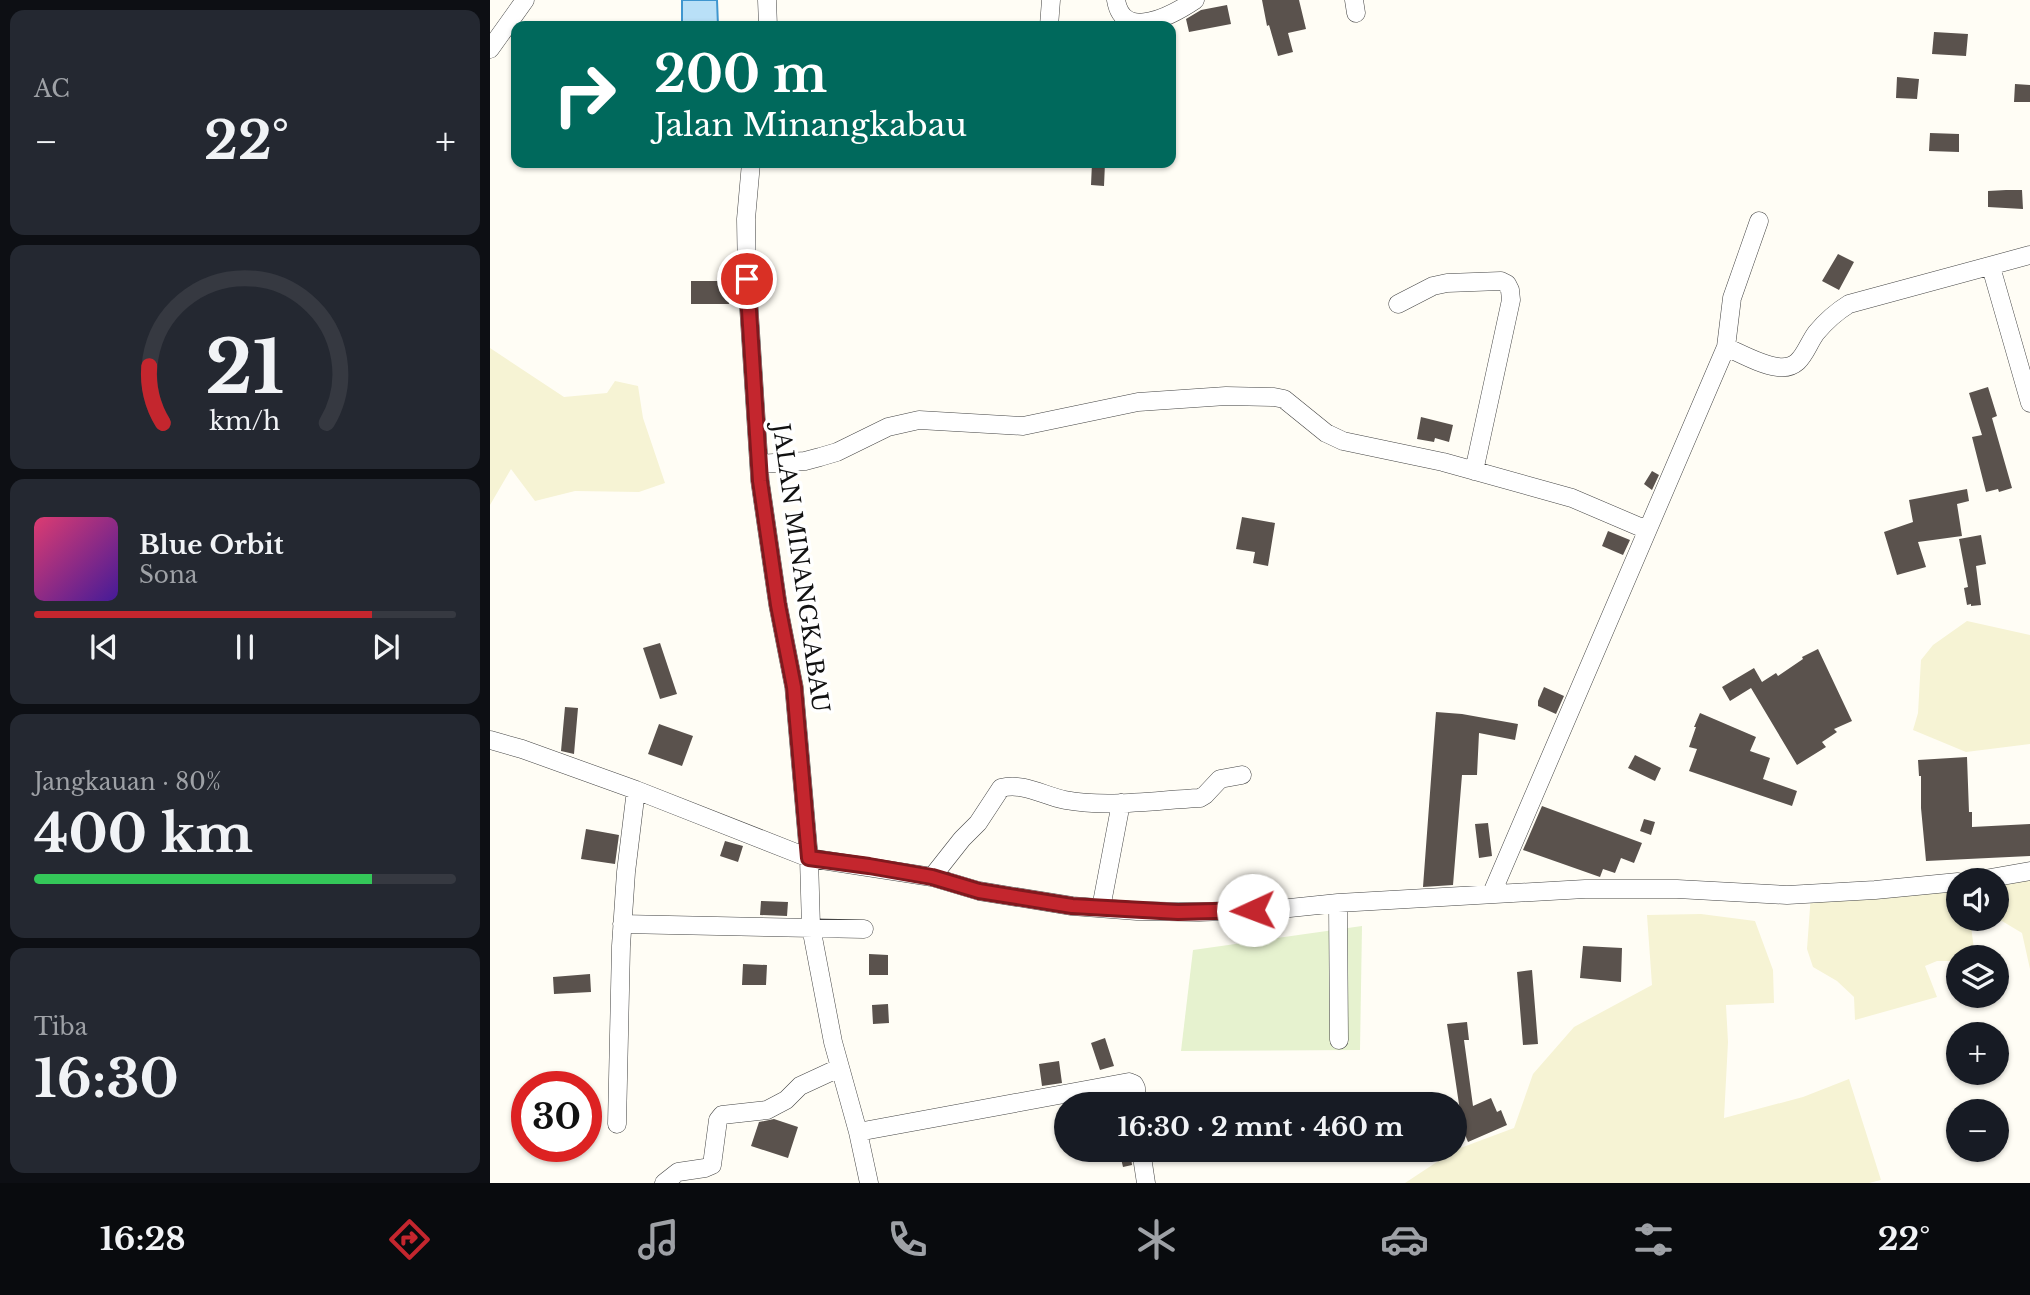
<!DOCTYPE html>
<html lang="id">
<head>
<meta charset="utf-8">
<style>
  :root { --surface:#171b24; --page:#242831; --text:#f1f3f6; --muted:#9ea1a6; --line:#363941; --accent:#c4262e }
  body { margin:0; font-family:"Libre Baskerville",serif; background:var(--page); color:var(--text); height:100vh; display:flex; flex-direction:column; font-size:26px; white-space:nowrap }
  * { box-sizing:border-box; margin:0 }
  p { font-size:23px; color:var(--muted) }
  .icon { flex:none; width:38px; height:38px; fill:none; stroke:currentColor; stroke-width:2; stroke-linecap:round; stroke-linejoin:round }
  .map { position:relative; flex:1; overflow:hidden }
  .panel { display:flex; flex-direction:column; gap:10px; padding:10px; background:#0d0f14; width:490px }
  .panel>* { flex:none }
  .hud { position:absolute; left:21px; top:21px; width:665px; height:147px; border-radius:14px; box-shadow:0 2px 5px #0004; background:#00695c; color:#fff; overflow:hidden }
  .controls { position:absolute; left:1456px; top:868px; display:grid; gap:14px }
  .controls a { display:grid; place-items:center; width:63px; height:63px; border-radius:50%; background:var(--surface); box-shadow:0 2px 5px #0004; font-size:35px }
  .speed { position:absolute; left:21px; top:1071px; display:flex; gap:14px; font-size:35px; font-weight:700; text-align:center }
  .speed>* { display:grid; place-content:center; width:91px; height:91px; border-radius:50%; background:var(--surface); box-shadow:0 2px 5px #0004; line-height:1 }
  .speed .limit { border:10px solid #d22; background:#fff; color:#111 }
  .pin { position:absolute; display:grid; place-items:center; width:60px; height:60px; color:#fff; margin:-30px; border:4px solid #fff; border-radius:50%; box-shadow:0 2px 7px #0007 }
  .me { position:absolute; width:77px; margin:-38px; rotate:268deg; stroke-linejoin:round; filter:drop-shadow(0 0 5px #0008) }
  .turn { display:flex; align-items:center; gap:24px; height:147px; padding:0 28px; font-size:32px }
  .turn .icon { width:91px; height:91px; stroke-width:2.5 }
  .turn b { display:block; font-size:49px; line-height:60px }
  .big { font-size:52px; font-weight:700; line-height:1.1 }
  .panel .widget { flex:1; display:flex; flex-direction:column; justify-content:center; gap:10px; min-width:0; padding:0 24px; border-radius:14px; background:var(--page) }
  .panel .dial { align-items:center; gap:0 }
  .dial svg { height:182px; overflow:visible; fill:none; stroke:var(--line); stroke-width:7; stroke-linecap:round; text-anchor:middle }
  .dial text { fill:var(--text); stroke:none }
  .song { display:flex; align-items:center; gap:21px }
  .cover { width:84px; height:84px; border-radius:10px; background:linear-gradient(135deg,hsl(340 70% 55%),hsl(260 70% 35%)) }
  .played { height:7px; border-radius:4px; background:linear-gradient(90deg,var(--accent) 80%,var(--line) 80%) }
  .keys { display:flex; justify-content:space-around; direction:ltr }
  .heat { display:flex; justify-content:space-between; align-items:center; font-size:38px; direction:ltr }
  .charge { height:10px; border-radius:5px; background:linear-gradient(90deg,#34c759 80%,var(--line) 0) }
  .trip { position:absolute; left:564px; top:1092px; width:413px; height:70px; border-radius:35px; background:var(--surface); box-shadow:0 2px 5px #0004; font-weight:700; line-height:70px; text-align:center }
  .menu { display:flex; height:112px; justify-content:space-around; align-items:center; background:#090b0e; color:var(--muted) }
  .menu .icon { width:49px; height:49px }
  .menu .current { color:var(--accent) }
  .menu b { font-size:32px; color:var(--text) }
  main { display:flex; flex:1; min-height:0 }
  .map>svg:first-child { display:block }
  .farmland { fill:#f6f3d4; fill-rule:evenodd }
  .pitch { fill:#e6f2cf }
  .water { fill:#b9e0f7; stroke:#3f96cf; stroke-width:2 }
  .building { fill:#5a524d }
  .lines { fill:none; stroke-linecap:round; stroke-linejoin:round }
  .minor-casing { stroke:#444; stroke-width:19 }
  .minor { stroke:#fff; stroke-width:18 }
  .route-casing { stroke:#7f191e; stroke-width:18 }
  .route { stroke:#c4262e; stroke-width:12 }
  .labels { text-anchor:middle; stroke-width:7; stroke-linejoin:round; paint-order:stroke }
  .street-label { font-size:23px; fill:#111; stroke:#fff }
</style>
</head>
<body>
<main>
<section class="panel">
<div class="widget"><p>AC</p>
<div class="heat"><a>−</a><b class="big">22°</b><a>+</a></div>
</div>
<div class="widget dial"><svg viewBox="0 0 100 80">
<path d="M14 69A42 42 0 1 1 86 69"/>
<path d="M14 69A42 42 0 0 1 8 44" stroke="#c4262e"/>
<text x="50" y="56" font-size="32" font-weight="700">21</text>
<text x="50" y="72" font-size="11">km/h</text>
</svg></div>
<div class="widget">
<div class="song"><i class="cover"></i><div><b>Blue Orbit</b><p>Sona</p></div></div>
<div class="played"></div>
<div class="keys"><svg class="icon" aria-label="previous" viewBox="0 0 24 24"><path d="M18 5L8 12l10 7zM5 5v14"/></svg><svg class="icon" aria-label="pause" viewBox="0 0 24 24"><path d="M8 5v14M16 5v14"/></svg><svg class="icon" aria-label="next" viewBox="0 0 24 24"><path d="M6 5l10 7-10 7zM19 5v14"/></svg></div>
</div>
<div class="widget"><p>Jangkauan · 80%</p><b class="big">400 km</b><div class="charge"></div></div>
<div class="widget"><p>Tiba</p><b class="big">16:30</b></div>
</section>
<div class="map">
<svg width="1540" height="1183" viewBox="0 0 1540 1183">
  <rect width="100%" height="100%" fill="#fffdf5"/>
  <path class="farmland" d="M0,348L74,397L117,393L125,381L148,386L153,418L175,483L149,492L85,491L45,501L21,469L0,505Z
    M1477,621L1540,635V744L1476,752L1423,730L1428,713L1431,660L1443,645Z
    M1540,866V969L1532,933L1512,921L1481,926L1485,957H1468V961H1447L1435,966L1447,997L1365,1020L1364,997L1347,981L1323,967L1317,949L1321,894ZM1468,880H1507V919H1468Z
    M1211,914L1265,921L1283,970L1284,1003L1236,1005L1238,1042L1234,1118L1313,1097L1359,1079L1391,1180L1379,1183H915L965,1150L1024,1128L1043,1074L1084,1027L1162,985L1157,915Z"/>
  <path class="pitch" d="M872,926L870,1050L691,1051L703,950Z"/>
  <path class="water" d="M192,0H227L228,26H195L192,22Z"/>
  <path class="building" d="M772,0H809L816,29L798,33L803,52L788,56L779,25L777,26Z
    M737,5L741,24L699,32L696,19L711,10Z
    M1444,32L1478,34L1476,56L1442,54Z
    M1407,77L1429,79L1427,99L1406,98Z
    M1525,84L1540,85V102H1524Z
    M1440,133L1469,134V152L1439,151Z
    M602,163H615L614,186L601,185Z
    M1516,190H1532L1533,209L1498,207V191Z
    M1348,254L1364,262L1349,290L1332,281Z
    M201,281H239V304H201Z
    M1498,387L1507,416L1502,418L1522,488L1509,492L1508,489L1496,492L1482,437L1492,435L1479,393Z
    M931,417L963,425L959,442L945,438L944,442L927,439Z
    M1162,471L1169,475L1162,490L1154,484Z
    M1477,489L1479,501L1467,504L1472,536L1428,542L1436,567L1407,575L1394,532L1423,522L1419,500Z
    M752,517L785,523L778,566L763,563L765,552L746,549Z
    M1118,531L1140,540L1133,555L1112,546Z
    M1491,535L1496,564L1486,566L1491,605L1481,606V604L1477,605L1474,588L1478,587L1469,539Z
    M170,643L187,694L170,699L153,648Z
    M1328,649L1362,721L1344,729L1347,732L1332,742L1336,747L1307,765L1261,688L1240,701L1232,687L1264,668L1272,682L1286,673L1288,676L1313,659L1312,657Z
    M1054,687L1074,696L1066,714L1048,706V701Z
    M75,707L88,708L84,754L71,751Z
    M946,712L972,714L1028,724L1025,740L989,733L987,775H972L963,885L933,887Z
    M1210,713L1266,737L1260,751L1280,758L1273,779L1307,791L1302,806L1199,771L1207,749L1199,747L1206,727H1204Z
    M169,724L203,736L192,766L158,754Z
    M1145,755L1171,768L1165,781L1138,768Z
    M1477,757L1479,812H1482V827L1540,824V856L1436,861L1431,808V776H1429L1428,760Z
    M1052,806L1152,843L1144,863L1131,858L1125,873L1113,869L1110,877L1033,850Z
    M1154,819L1165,822L1161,835L1150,831Z
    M998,823L1002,856L989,858L985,824Z
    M96,829L129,835L125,864L91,859Z
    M235,841L253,846L248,862L230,856Z
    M271,901L298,902L297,916L270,915Z
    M1093,946L1132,948L1131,982L1090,978Z
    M379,954L398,955V975H379Z
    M253,964L277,965L276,985H252Z
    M1042,970L1048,1044L1033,1045L1027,972Z
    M100,974L101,992L64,994L63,977Z
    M398,1004L399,1023L383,1024L382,1005Z
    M977,1022L979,1040H974L983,1106L1001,1098L1007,1112L1011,1110L1017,1125L978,1142L966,1113L970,1111L957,1024Z
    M615,1038L624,1066L610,1070L601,1043Z
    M569,1061L572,1083L552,1086L549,1064Z
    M284,1119L308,1127L298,1158L261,1146L269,1122Z
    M629,1150H640L642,1165L633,1167Z
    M662,1150H696L697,1156L664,1162Z"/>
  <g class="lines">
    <g class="minor-casing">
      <path id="minor" d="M277,0L278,26
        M626,0C633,43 684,14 705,0
        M864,0L866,13
        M559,26L561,0
        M0,49L35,0
        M261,163L256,219L257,279L270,481L288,605L304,687L319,858L321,927L343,1042L368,1132L379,1183
        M1501,267L1540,403
        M908,304L943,286L957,283L1011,281L1017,284L1020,290L1021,300L984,471
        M1236,347C1252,354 1271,365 1288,367C1312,370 1315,348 1326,333C1336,321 1346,312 1359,304L1540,255
        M270,464L315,461L330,457L347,452L398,427L429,420L533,426L648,402L736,396L784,397L794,399L836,433L853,441L953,462L1082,498L1157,530
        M0,740L32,749L146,790L319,858L442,877L489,891L582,906L647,911L709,912L790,909L848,903L1095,889H1187L1297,895L1385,890L1468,882
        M442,877L472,839L488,823L511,788C533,782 554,796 575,800C618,808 666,800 710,798L715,795L730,779L752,775
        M1489,880L1540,871
        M1002,893L1236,347L1242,298L1269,221
        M848,903L849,1040
        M611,908L631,803
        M132,924L374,929
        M127,1124L131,946L136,872L146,790
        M368,1132L639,1082L644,1084L646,1088L647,1104
        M651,1150L656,1183
        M174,1183L188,1172L215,1168L222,1165L228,1120L232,1115L277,1110L296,1100L310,1086L349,1068"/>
    </g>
    <use href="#minor" class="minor"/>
  </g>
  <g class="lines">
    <g class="route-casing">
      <path id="route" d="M257,279L270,481L288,605L304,687L319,858L379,866L442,877L489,891L582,906L688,912L763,910"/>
    </g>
    <use href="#route" class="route"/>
  </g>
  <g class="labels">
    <g class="street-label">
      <text transform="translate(311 568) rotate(82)" y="8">JALAN MINANGKABAU</text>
    </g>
  </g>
</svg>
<div class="controls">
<a><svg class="icon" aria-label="sound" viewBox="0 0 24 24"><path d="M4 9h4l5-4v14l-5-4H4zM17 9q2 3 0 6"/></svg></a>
<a><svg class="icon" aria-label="layers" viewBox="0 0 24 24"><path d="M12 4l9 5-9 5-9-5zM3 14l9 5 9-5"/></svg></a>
<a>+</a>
<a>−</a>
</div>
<div class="speed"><div class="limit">30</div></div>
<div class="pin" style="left:257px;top:279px;background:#d93025"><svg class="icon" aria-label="arrive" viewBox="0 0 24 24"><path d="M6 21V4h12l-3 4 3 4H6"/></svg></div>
<svg class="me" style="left:763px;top:910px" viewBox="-20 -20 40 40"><circle r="19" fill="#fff"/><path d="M0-13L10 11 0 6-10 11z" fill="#c4262e"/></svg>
<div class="trip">16:30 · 2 mnt · 460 m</div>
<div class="hud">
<div class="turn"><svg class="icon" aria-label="right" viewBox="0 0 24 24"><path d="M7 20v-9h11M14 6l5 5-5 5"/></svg><div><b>200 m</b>Jalan Minangkabau</div></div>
</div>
</div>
</main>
<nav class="menu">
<b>16:28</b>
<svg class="icon current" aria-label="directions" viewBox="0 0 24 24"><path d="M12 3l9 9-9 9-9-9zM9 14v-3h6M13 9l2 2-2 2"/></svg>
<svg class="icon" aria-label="music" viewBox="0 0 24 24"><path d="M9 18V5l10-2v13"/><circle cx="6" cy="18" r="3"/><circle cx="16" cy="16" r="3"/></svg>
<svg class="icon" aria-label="phone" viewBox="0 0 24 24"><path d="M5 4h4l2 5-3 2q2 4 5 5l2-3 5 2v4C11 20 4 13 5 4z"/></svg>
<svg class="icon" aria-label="climate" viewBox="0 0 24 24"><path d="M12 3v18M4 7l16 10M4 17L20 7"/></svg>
<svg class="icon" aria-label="car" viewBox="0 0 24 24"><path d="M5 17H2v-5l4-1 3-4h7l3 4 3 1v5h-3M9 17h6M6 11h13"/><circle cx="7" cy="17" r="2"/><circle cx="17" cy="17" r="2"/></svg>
<svg class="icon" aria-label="filters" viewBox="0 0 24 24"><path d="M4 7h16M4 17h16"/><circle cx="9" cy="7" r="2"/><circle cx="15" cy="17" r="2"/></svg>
<b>22°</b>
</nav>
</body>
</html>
